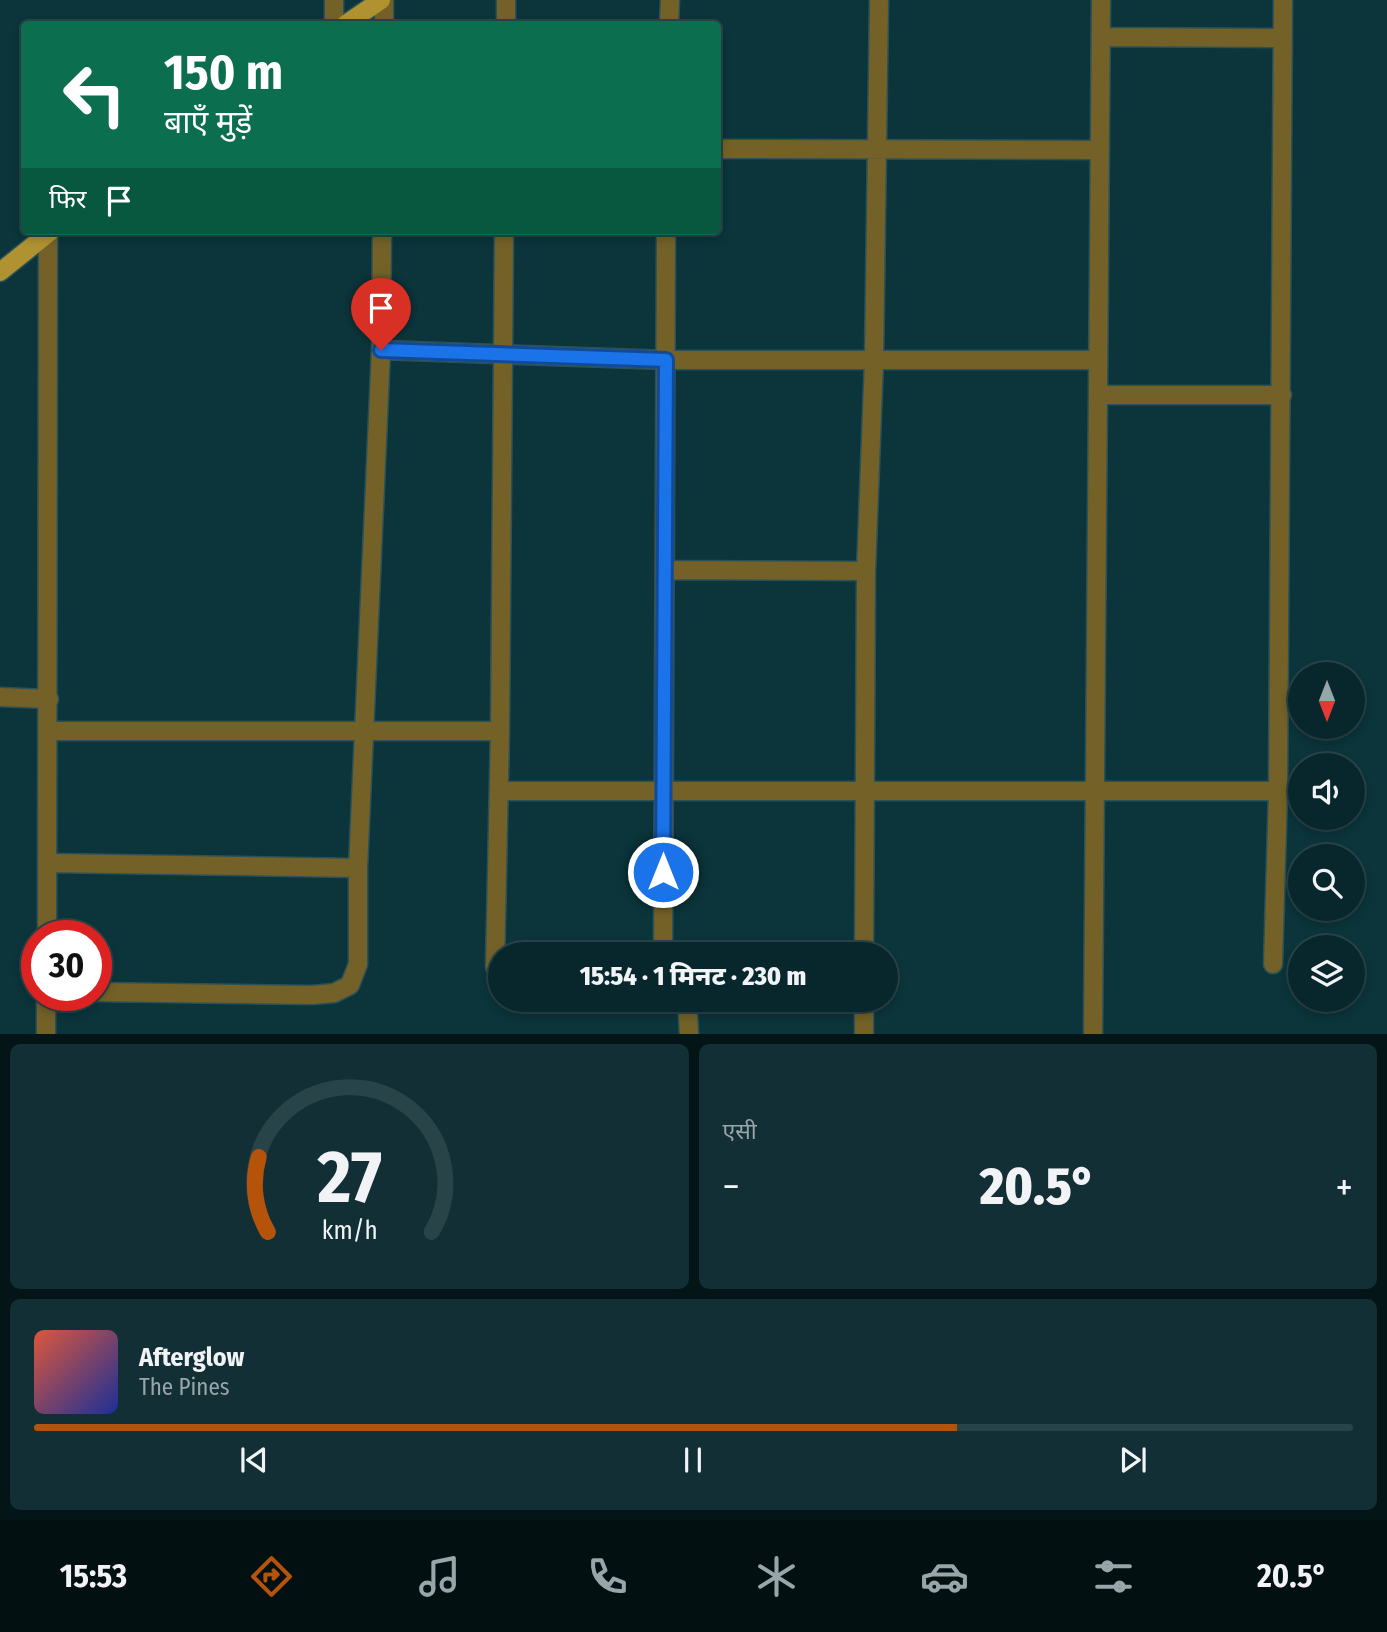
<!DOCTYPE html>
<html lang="hi">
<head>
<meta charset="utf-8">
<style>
  :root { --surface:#08272c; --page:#112f34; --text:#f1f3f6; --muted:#98a5a9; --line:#294448; --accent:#b45309 }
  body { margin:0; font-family:"Fira Sans Condensed","Noto Sans Devanagari",sans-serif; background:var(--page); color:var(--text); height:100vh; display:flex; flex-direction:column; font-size:26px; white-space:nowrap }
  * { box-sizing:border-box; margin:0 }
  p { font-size:23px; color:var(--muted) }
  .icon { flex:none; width:38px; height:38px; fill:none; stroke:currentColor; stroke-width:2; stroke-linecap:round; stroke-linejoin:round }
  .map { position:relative; height:1034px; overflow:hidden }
  .details { display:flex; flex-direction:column; gap:10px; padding:10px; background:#041518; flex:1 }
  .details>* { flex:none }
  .hud { position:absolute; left:21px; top:21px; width:700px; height:214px; border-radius:7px; box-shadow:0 4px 10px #0003,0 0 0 2px var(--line); background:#0b6e4f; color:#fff; overflow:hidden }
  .needle { width:46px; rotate:180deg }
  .fabs { position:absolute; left:1288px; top:662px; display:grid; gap:14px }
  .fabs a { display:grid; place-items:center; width:77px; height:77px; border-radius:50%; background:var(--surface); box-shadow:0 4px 10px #0003,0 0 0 2px var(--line); font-size:35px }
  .speed { position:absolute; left:21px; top:920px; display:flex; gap:14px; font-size:35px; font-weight:700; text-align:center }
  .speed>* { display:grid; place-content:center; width:91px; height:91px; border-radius:50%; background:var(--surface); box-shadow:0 4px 10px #0003,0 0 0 2px var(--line); line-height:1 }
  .speed .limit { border:10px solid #d22; background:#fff; color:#111 }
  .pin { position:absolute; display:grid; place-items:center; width:60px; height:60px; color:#fff; margin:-72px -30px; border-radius:50% 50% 50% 0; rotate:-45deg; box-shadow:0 0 7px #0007 }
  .pin .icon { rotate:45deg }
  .me { position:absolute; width:77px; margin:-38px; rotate:0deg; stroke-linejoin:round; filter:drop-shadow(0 0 5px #0008) }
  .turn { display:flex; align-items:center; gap:24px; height:147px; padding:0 28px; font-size:32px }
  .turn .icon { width:91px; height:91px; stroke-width:2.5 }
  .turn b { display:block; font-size:49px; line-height:60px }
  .then { display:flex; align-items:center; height:66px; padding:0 28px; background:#0003; gap:14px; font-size:26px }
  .big { font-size:52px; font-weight:800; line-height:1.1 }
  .details .card { flex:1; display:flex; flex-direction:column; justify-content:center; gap:10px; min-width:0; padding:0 24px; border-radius:10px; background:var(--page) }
  .details .dial { align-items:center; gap:0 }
  .dial svg { height:182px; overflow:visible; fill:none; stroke:var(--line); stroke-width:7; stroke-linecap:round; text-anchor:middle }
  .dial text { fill:var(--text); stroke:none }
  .song { display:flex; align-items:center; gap:21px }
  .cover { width:84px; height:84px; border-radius:10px; background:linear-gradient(135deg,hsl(10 70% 55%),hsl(230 70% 35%)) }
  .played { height:7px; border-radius:4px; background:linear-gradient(90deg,var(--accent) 70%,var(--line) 70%) }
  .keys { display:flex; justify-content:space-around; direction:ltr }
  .heat { display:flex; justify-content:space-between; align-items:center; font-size:38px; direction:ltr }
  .details .tiles { flex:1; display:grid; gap:10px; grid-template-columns:1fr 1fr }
  .card:last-child { grid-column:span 2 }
  .trip { position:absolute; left:488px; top:942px; width:410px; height:70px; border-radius:35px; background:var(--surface); box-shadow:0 4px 10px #0003,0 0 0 2px var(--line); font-weight:800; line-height:70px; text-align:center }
  .tabs { display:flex; height:112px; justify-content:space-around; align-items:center; background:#031012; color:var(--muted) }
  .tabs .icon { width:49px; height:49px }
  .tabs .active { color:var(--accent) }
  .tabs b { font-size:32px; color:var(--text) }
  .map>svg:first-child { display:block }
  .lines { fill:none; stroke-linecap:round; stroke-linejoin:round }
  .minor-casing { stroke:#2b5158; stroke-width:21 }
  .primary-casing { stroke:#2b5158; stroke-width:21 }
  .minor { stroke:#736128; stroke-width:18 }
  .primary { stroke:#b09231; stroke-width:18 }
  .route-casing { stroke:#114b97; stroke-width:18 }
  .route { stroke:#1a73e8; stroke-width:12 }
</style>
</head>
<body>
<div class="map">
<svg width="1387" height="1034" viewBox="0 0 1387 1034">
  <rect width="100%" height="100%" fill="#0b343b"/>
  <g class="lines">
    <g class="minor-casing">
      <path id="minor" d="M334,0V24
        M384,24V0
        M506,24V0
        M669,24L670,0
        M1101,37L1282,38
        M718,149L1100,150
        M381,350L666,360H1098
        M1098,395H1282
        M665,570L866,571
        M0,697L49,699
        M49,731H500
        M499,791H1278
        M49,863L358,868
        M47,936L48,233
        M663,954L666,231
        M864,954L866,571L874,360L879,0
        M1273,964L1278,791L1283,0
        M495,967L500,731L504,231
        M96,992L312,995L334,993L350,985L358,964V868L381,350L382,231
        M687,999L689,1034
        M46,1034V996
        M864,1034V999
        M1093,1034L1101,0"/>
    </g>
    <g class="primary-casing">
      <path id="primary" d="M346,24L381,0
        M0,272L51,231"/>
    </g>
    <use href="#minor" class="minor"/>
    <use href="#primary" class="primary"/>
  </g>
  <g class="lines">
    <g class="route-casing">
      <path id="route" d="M381,350L666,360L663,872"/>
    </g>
    <use href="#route" class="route"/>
  </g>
</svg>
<div class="fabs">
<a><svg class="needle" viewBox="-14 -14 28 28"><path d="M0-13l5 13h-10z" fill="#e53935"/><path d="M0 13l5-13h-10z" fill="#98a5a9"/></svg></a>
<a><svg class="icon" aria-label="sound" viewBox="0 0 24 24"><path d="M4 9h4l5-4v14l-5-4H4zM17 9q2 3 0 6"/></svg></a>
<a><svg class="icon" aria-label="search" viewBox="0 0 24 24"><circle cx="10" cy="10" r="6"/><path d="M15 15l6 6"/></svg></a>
<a><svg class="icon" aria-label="layers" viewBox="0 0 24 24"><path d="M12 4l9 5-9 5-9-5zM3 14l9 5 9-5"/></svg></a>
</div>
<div class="speed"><div class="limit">30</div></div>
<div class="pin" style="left:381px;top:350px;background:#d93025"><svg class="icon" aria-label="arrive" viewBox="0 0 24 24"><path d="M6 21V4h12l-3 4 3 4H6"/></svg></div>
<svg class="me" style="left:663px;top:872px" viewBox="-20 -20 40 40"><circle r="17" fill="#1a73e8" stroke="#fff" stroke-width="3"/><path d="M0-11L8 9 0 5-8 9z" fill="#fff"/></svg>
<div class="trip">15:54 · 1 मिनट · 230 m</div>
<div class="hud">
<div class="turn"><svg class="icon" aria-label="left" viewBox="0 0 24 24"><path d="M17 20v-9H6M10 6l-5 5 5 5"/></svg><div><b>150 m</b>बाएँ मुड़ें</div></div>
<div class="then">फिर<svg class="icon" aria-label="arrive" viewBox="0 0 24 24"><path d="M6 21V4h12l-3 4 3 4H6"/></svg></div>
</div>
</div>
<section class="details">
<div class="tiles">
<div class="card dial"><svg viewBox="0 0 100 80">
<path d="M14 69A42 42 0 1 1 86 69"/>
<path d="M14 69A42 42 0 0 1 10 36" stroke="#b45309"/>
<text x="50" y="56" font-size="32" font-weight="700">27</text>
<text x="50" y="72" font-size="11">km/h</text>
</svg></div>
<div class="card"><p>एसी</p>
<div class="heat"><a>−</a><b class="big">20.5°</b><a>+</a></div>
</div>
<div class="card">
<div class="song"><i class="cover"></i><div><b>Afterglow</b><p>The Pines</p></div></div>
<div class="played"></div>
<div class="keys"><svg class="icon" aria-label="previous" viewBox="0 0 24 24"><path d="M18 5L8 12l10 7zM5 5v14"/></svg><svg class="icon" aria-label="pause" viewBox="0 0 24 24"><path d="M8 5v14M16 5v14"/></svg><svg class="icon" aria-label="next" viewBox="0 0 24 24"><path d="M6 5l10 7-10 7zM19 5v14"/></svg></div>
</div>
</div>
</section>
<nav class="tabs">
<b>15:53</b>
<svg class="icon active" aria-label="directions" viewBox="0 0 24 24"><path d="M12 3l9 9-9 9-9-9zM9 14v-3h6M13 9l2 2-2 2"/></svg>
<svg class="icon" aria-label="music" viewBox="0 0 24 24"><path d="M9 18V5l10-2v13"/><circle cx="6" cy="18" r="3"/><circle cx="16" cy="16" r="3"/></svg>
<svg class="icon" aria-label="phone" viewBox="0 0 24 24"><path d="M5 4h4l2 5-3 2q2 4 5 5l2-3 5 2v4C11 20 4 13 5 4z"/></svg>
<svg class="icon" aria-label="climate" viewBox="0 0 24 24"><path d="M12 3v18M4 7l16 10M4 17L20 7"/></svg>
<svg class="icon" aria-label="car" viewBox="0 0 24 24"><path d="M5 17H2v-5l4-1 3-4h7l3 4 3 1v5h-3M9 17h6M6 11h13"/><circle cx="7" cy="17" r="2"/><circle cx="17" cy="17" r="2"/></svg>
<svg class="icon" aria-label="filters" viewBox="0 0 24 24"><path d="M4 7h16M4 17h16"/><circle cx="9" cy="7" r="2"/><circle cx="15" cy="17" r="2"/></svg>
<b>20.5°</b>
</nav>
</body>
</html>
